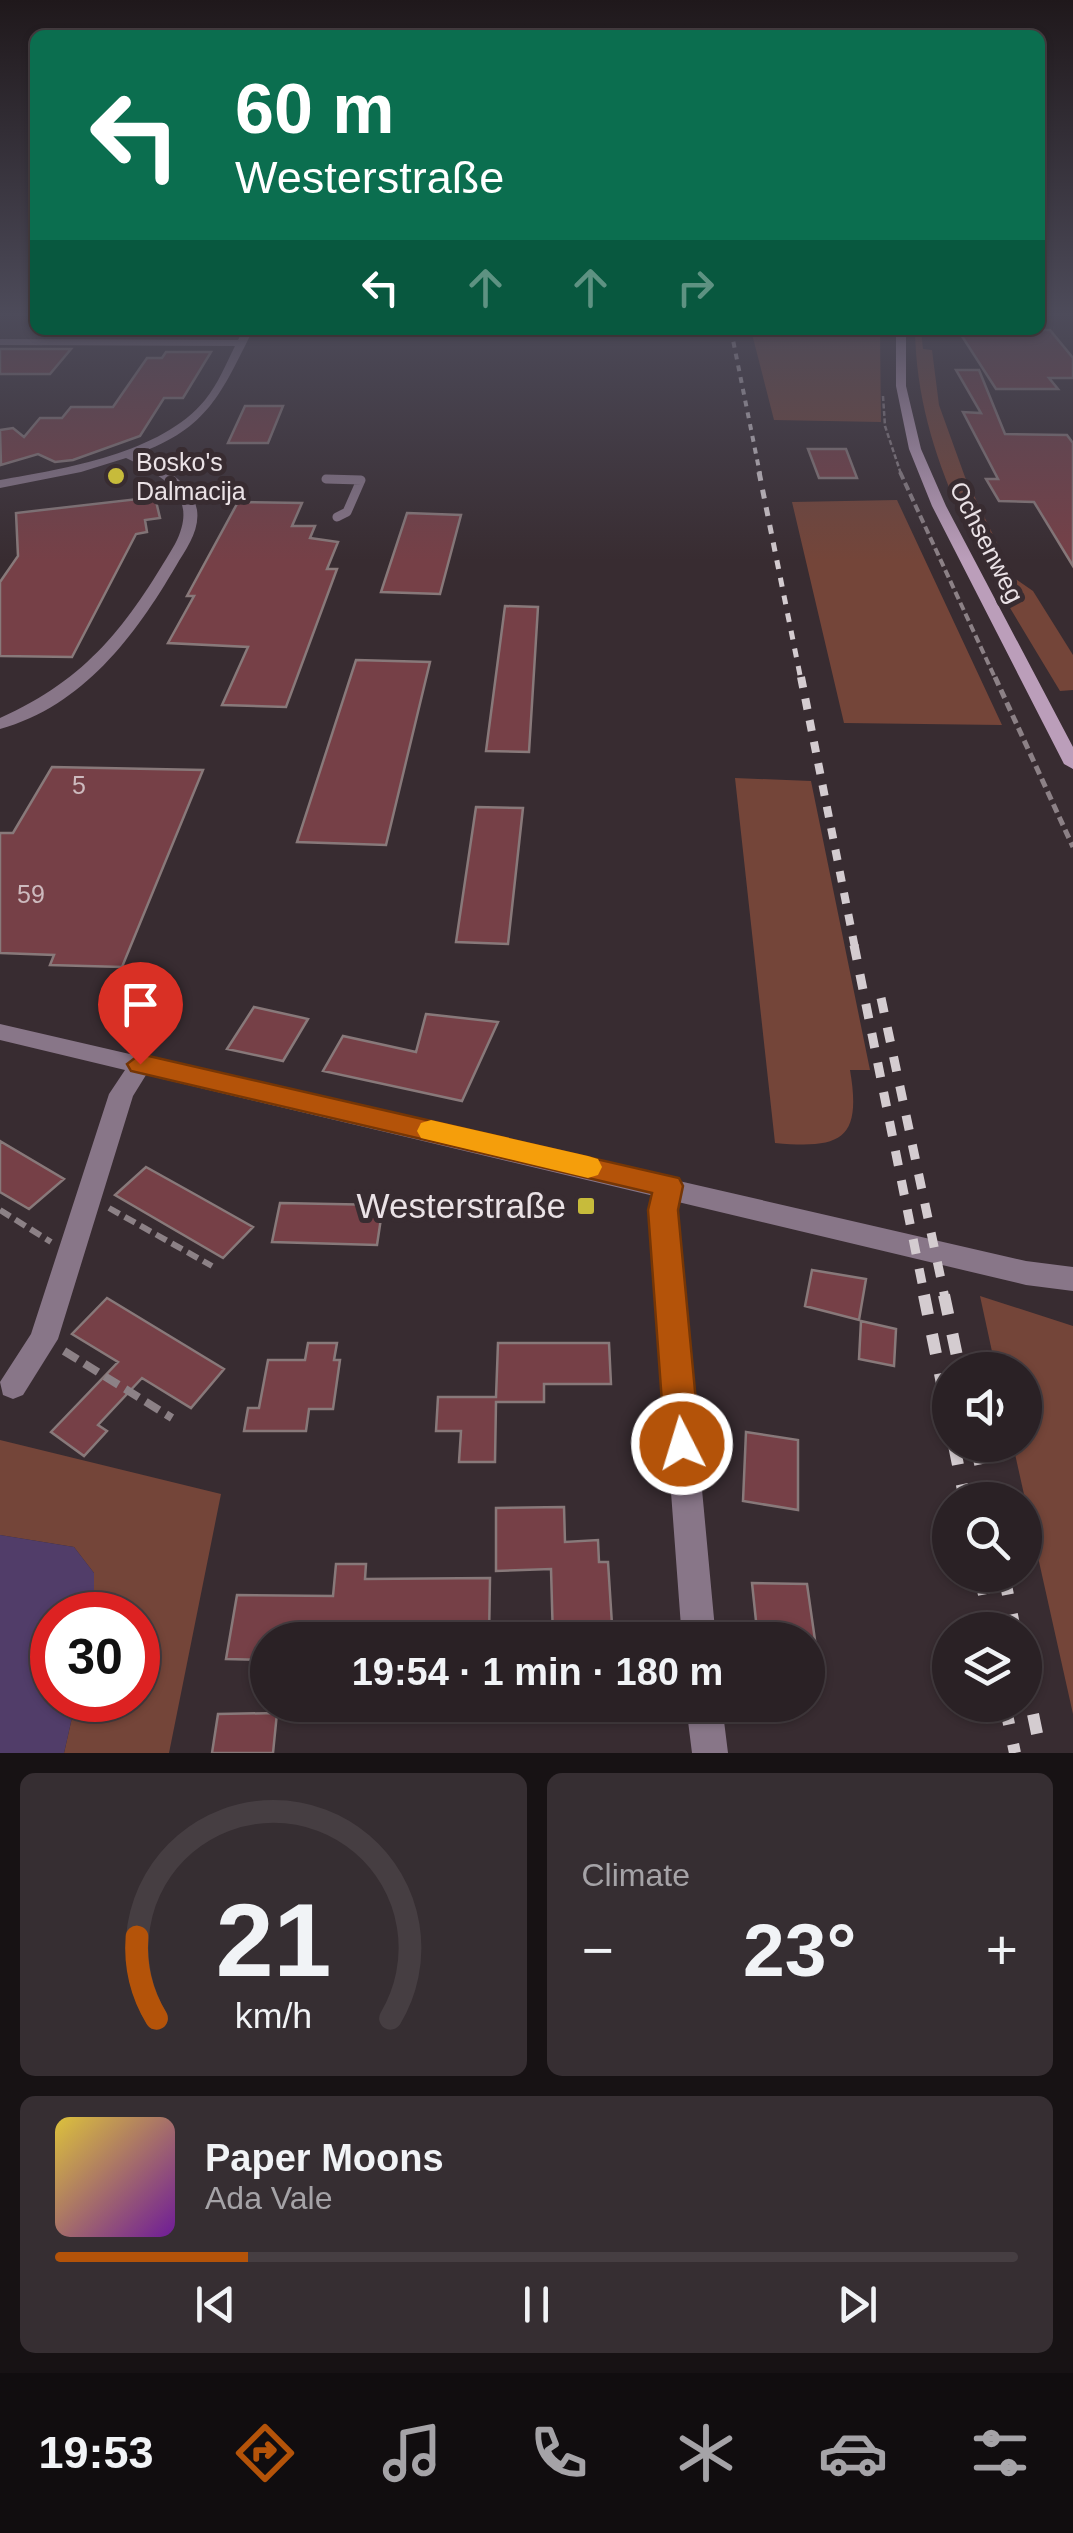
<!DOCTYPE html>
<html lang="en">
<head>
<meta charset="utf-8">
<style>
  :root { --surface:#2a2125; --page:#362e32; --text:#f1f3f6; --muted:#a5a3a7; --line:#463e42; --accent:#b45309 }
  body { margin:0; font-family:Helvetica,sans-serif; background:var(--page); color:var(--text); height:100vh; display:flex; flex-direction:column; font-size:38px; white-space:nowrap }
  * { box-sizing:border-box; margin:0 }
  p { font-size:32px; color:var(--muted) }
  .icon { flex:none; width:55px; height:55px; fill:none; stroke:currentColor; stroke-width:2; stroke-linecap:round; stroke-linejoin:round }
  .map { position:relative; height:1753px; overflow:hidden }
  .details { display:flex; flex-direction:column; gap:20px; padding:20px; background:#171214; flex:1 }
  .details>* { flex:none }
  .guide { position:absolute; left:30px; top:30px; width:1015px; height:305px; border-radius:15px; box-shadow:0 2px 8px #0004,0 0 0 2px var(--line); background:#0b6e4f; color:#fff; overflow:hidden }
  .fabs { position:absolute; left:932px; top:1352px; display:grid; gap:20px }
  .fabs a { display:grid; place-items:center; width:110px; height:110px; border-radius:50%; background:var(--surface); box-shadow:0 2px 8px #0004,0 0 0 2px var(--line); font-size:50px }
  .speed { position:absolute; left:30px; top:1592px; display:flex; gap:20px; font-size:50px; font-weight:700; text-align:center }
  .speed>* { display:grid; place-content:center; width:130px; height:130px; border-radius:50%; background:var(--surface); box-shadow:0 2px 8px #0004,0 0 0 2px var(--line); line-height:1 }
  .speed .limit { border:15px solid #d22; background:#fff; color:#111 }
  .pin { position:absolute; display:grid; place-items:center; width:85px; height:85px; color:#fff; margin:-102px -42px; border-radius:50% 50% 50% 0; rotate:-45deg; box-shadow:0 0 10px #0007 }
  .pin .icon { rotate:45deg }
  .me { position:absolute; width:110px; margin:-55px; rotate:355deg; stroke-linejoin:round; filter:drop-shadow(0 0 8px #0008) }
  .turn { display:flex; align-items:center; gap:35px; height:210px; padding:0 40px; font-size:45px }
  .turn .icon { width:130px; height:130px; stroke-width:2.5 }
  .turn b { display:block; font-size:70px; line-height:85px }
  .lanes { display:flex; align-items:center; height:95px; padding:0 40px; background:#0003; justify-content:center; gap:50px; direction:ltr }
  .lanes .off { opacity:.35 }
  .big { font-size:75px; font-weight:800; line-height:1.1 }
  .details .widget { flex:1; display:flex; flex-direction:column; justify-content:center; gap:15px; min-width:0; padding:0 35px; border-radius:15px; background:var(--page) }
  .details .dial { align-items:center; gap:0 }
  .dial svg { height:260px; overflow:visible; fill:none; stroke:var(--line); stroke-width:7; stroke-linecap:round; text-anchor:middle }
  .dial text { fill:var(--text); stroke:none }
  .song { display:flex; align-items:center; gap:30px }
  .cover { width:120px; height:120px; border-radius:15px; background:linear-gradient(135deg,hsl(50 70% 55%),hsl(280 70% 35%)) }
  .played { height:10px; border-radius:5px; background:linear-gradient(90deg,var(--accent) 20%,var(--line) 20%) }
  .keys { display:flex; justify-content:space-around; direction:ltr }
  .heat { display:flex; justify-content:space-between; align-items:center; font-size:55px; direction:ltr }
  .details .tiles { flex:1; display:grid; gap:20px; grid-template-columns:1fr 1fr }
  .widget:last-child { grid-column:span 2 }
  .trip { position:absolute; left:250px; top:1622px; width:575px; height:100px; border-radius:50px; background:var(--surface); box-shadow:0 2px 8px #0004,0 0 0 2px var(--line); font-weight:800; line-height:100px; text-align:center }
  .dock { display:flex; height:160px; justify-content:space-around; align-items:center; background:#110d0f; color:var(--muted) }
  .dock .icon { width:70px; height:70px }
  .dock .active { color:var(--accent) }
  .dock b { font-size:45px; color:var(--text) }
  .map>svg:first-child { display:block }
  .green { fill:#744539 }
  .water { fill:#513d69 }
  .building { fill:#764047; stroke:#88797a; stroke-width:2.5 }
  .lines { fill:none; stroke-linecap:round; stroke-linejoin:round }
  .path-far4 { stroke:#8c8186; stroke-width:2.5; stroke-dasharray:5 2.5; stroke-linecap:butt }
  .path-far3 { stroke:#8c8186; stroke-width:4; stroke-dasharray:8 4; stroke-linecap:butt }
  .path-far2 { stroke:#8c8186; stroke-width:5; stroke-dasharray:9 5; stroke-linecap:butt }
  .path-far1 { stroke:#8c8186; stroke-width:6; stroke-dasharray:12 6; stroke-linecap:butt }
  .path { stroke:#8c8186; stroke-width:8; stroke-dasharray:16 8; stroke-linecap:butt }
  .lane { stroke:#887688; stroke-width:9 }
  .street { fill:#887688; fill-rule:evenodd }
  .secondary { fill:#bb9eba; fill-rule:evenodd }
  .rail-far4 { stroke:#d4ccd0; stroke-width:4; stroke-dasharray:6 6; stroke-linecap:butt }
  .rail-far3 { stroke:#d4ccd0; stroke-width:5; stroke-dasharray:9 9; stroke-linecap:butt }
  .rail-far2 { stroke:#d4ccd0; stroke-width:8; stroke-dasharray:11 11; stroke-linecap:butt }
  .rail-far1 { stroke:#d4ccd0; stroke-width:9; stroke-dasharray:15 15; stroke-linecap:butt }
  .rail { stroke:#d4ccd0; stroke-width:12; stroke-dasharray:20 20; stroke-linecap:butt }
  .route { fill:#b45309; stroke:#753606; stroke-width:2.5 }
  .slow { fill:#f59e0b }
  .poi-dot { fill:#c7bb3b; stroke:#382c31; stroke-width:4 }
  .labels { text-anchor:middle; stroke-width:10; stroke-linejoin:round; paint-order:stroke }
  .far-poi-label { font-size:25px; fill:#eae2e6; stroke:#382c31; text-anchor:start }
  .far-street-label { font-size:25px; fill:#eae2e6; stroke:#382c31 }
  .number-label { font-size:25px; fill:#cdbabe }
  .near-poi-label { font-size:35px; fill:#eae2e6; stroke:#382c31; text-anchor:end }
</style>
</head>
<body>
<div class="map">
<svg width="1073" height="1753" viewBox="0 0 1073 1753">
  <rect width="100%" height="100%" fill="#382c31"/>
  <path class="green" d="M751,330H880L881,422L774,420Z
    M915,330H921L923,349L932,350L939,405L965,477L1014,578L1033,591L1073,655V690L1060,691C992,578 917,465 915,330Z
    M897,500L1002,725L844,723L792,502Z
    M735,778L811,781L870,1070H850C862,1140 841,1149 775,1143Z
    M980,1296L1073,1326V1714L1013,1445H1025V1370H996Z
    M0,1440L221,1494L169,1753H64L76,1700H138V1615H94V1573L74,1547L0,1535Z"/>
  <path class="water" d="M0,1535L74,1547L94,1573V1615H52V1700H76L64,1753H0Z"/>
  <path class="building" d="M958,330H1050L1073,358V378H1049L1058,389H996Z
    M0,349H71L50,374H0Z
    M166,352H211L183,398H164L140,436L73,460L55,462L38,454L1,465L0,430L13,428L24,437L40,418H62L71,407H113L147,358H162Z
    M956,370H979L1005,434L1067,435L1073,443V566L1034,502L999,501L986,479H998L963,412L981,413Z
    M245,406H283L268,443H228Z
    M808,449H846L857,478H819Z
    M155,497L160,518L145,520L147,532L136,534L72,657L0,656V582L18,556L16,513Z
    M238,502L302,503L292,526H315L310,538L338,542L327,569H337L286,707L222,705L248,647L168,643L194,596H187Z
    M407,513L461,515L440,594L381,592Z
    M505,606L538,607L529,752L486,751Z
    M356,660L430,662L386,845L297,842Z
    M52,767L203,770L122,967L50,965L54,955L0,953V833H13Z
    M476,807L523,808L508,944L456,942Z
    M254,1007L308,1019L283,1061L227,1049Z
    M426,1014L498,1022L462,1101L323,1071L343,1036L416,1052Z
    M0,1141L64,1179L29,1209L0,1192Z
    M146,1167L198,1196L253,1227L223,1258L115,1195Z
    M280,1203L383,1205L377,1245L272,1242Z
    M812,1270L866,1279L859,1320L805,1306Z
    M107,1298L224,1369L191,1408L142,1378L98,1425L107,1431L84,1456L51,1432L118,1362L72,1334Z
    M861,1321L896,1329L894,1366L859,1359Z
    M308,1343H337L334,1360H340L333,1409H309L306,1431H244L248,1408H259L268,1360H305Z
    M498,1343H609L611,1384H544V1402H496L495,1462H459L461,1431H436L438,1397H496Z
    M746,1432L798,1440V1510L743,1501Z
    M564,1507L565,1542L598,1540L599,1562H608L613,1640H553L551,1569L496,1571V1508Z
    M336,1564H366L365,1579L490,1578L489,1640H393L394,1622H330L328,1640H268V1660L226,1659L237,1595L333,1596Z
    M752,1583L807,1584L815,1640H758Z
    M277,1713L273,1753H212L218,1714Z"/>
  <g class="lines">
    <path class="path-far4" d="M883,396L885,426L901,474"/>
    <path class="path-far3" d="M900,472L996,680"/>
    <path class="path-far2" d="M995,677L1073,847"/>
    <path class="path-far1" d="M109,1208L212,1266
      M0,1210L51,1242"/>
    <path class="path" d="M64,1351L172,1418"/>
    <path class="lane" d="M326,479L361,480L347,512L337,517"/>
    <path class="street" d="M243,330H253C221,393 209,428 137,454C160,466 192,481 197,510C200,531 186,549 176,566C135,636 83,706 0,729V718C88,679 128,624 175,544C200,496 165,477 126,458L81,472L0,488V480C64,469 162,453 205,400C218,384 226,364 235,346L0,345V339L238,340Z
      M0,1024L664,1178L669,1176L679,1181L1026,1261L1073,1267V1291L1026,1285L678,1202L676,1210L716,1640H682L650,1210L654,1196L146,1075L133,1096L58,1339L23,1395L13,1399L3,1395L0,1382L31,1334L109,1094L125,1070L0,1040Z
      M686,1705H722L728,1753H692Z"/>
    <path class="secondary" d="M896,330H906V386L921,449L946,506L1073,747V769L1064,764L932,506L909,449L896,386Z"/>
    <path class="rail-far4" d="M731,330L760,474"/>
    <path class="rail-far3" d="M759,472L801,680"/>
    <path class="rail-far2" d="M801,677L855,948"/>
    <path class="rail-far1" d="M854,945L925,1298
      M881,998L945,1298"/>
    <path class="rail" d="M924,1295L950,1423
      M944,1295L960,1370
      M954,1445L965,1500
      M976,1445L988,1500
      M980,1575L991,1630
      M1004,1575L1015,1630
      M1025,1675L1041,1753
      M1005,1705L1015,1753"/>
  </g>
  <linearGradient id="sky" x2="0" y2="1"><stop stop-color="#1f181b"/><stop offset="0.56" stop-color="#4d4b5a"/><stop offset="1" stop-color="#4d4b5a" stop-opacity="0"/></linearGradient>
  <rect width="1073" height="561" fill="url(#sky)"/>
  <path class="route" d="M140,1054L679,1178L683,1186L678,1210L700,1444L695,1456L682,1461L670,1456L665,1444L648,1210L652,1193L131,1071L127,1064Z"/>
  <path class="slow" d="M431,1120L588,1156L598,1159L602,1167L598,1175L588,1178L421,1138L417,1131L421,1123Z"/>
  <g class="poi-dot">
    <circle cx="116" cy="476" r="10"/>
    <rect x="576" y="1196" width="20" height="20" rx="5"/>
  </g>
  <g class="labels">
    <g class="far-poi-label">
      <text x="136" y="471">Bosko's<tspan x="136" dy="29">Dalmacija</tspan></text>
    </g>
    <g class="far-street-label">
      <text transform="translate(987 542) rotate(63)" y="9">Ochsenweg</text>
    </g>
    <g class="number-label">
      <text x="79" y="794">5</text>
      <text x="31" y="903">59</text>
    </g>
    <g class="near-poi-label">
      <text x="566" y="1218">Westerstraße</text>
    </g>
  </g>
</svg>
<div class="fabs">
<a><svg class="icon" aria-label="sound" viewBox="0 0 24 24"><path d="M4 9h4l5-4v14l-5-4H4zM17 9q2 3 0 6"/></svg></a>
<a><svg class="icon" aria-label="search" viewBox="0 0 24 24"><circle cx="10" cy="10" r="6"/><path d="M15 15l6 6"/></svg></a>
<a><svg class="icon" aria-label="layers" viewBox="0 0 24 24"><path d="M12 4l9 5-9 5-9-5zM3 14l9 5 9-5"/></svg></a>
</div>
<div class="speed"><div class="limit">30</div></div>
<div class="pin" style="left:140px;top:1064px;background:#d93025"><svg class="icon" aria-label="arrive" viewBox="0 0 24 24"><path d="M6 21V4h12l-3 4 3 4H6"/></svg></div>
<svg class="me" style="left:682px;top:1444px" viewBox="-20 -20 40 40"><circle r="17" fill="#b45309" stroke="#fff" stroke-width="3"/><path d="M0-11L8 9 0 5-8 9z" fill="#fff"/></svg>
<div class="trip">19:54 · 1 min · 180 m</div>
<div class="guide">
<div class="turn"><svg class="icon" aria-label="left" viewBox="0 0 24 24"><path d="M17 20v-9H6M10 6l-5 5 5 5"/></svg><div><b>60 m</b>Westerstraße</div></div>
<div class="lanes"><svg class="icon" aria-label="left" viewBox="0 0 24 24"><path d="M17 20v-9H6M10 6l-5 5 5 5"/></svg><svg class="icon off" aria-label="ahead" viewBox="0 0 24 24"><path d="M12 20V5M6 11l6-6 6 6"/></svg><svg class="icon off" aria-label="ahead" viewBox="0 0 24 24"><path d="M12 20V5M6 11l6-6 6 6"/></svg><svg class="icon off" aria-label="right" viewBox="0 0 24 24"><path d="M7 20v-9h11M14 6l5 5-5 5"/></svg></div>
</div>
</div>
<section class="details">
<div class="tiles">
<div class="widget dial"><svg viewBox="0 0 100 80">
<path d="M14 69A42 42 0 1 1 86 69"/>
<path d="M14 69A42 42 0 0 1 8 44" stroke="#b45309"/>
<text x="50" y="56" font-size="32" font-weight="700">21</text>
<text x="50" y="72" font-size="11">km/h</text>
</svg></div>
<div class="widget"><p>Climate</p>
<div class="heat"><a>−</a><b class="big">23°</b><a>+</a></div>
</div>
<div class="widget">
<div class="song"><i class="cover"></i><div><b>Paper Moons</b><p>Ada Vale</p></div></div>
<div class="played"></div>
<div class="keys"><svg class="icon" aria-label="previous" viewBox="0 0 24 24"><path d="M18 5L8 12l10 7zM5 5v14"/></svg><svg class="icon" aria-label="pause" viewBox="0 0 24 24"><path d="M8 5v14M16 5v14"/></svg><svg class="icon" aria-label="next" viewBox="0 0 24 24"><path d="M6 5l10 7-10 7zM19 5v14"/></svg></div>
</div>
</div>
</section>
<nav class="dock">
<b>19:53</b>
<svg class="icon active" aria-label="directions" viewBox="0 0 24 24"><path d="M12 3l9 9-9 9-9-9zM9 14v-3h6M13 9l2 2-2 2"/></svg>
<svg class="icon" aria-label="music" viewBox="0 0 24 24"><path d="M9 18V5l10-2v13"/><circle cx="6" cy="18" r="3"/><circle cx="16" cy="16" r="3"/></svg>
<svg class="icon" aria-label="phone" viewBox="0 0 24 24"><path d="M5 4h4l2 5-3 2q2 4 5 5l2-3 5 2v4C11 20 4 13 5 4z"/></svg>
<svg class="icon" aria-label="climate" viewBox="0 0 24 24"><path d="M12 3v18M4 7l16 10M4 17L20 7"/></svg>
<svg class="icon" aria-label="car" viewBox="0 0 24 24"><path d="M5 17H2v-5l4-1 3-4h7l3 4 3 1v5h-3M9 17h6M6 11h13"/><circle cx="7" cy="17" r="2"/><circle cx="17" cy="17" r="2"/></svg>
<svg class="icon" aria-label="filters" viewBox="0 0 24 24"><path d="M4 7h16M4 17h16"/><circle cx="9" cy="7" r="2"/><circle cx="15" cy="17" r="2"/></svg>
</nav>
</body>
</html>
